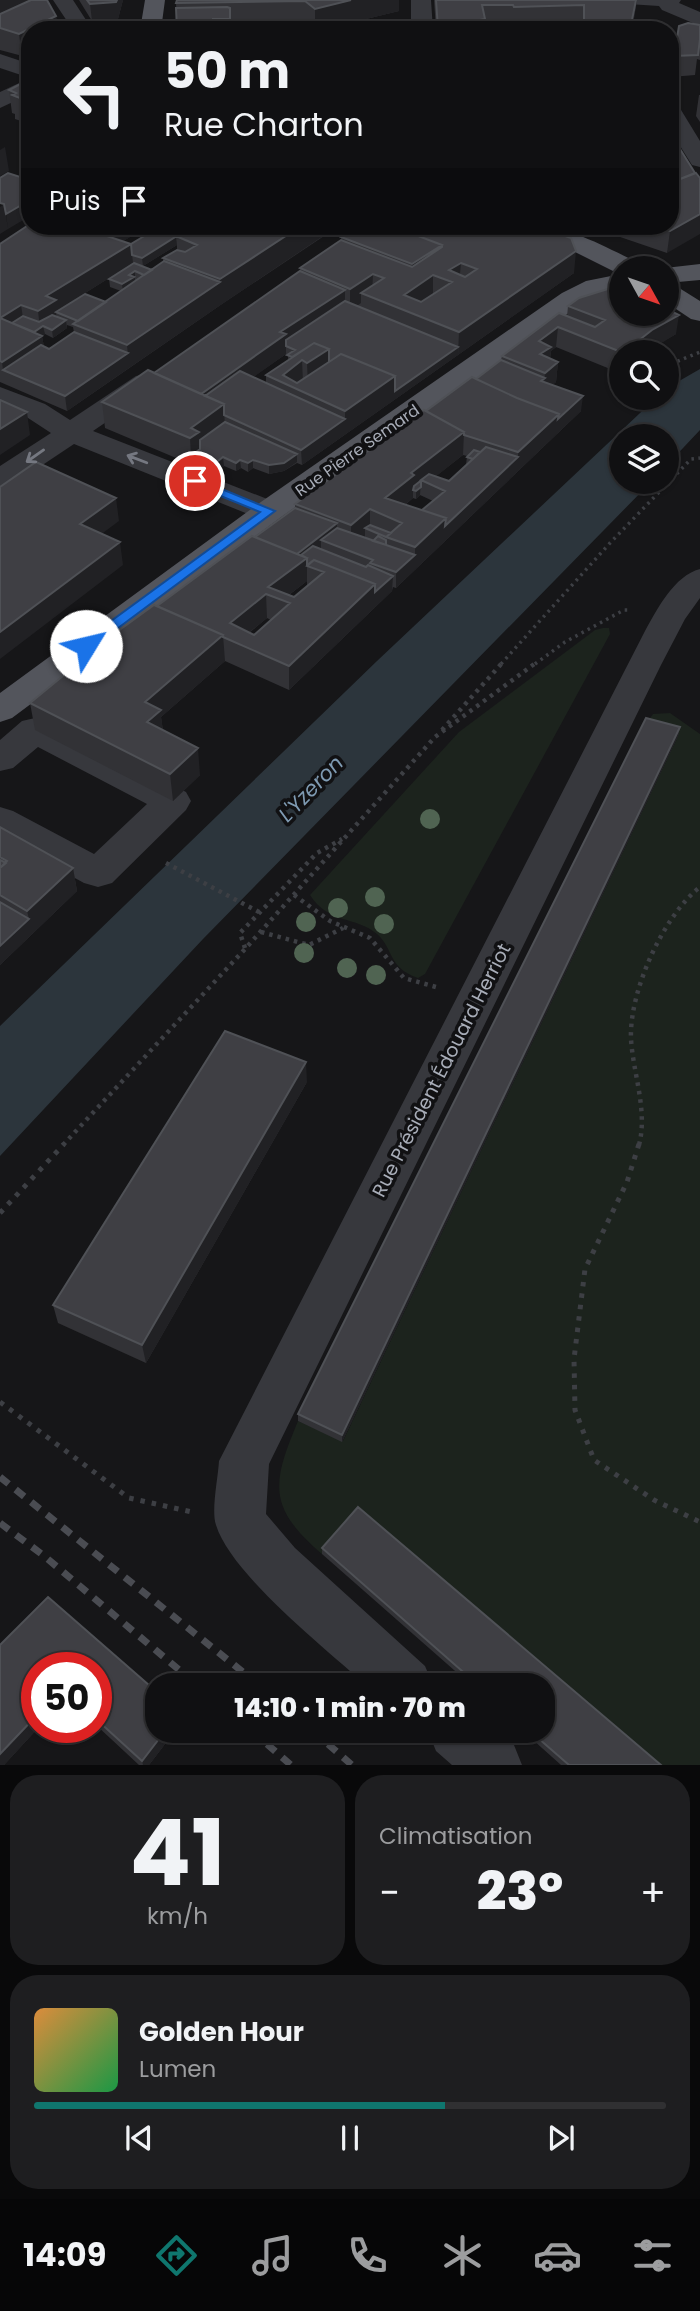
<!DOCTYPE html>
<html lang="fr">
<head>
<meta charset="utf-8">
<style>
  :root { --surface:#101012; --page:#1e1e20; --text:#f1f3f6; --muted:#9c9d9f; --line:#303032; --accent:#0f766e }
  body { margin:0; font-family:Poppins,sans-serif; background:var(--page); color:var(--text); height:100vh; display:flex; flex-direction:column; font-size:26px; white-space:nowrap }
  * { box-sizing:border-box; margin:0 }
  p { font-size:23px; color:var(--muted) }
  .icon { flex:none; width:38px; height:38px; fill:none; stroke:currentColor; stroke-width:2; stroke-linecap:round; stroke-linejoin:round }
  .map { position:relative; height:1765px; overflow:hidden }
  .sheet { display:flex; flex-direction:column; gap:10px; padding:10px; background:#09090a; flex:1 }
  .sheet>* { flex:none }
  .top-card { position:absolute; left:21px; top:21px; width:658px; height:214px; border-radius:28px; box-shadow:0 2px 5px #0004,0 0 0 2px var(--line); background:#101012; color:var(--text); overflow:hidden }
  .needle { width:46px; rotate:130deg }
  .fabs { position:absolute; left:609px; top:256px; display:grid; gap:14px }
  .fabs a { display:grid; place-items:center; width:70px; height:70px; border-radius:50%; background:var(--surface); box-shadow:0 2px 5px #0004,0 0 0 2px var(--line); font-size:35px }
  .speed { position:absolute; left:21px; top:1652px; display:flex; gap:14px; font-size:35px; font-weight:700; text-align:center }
  .speed>* { display:grid; place-content:center; width:91px; height:91px; border-radius:50%; background:var(--surface); box-shadow:0 2px 5px #0004,0 0 0 2px var(--line); line-height:1 }
  .speed .limit { border:10px solid #d22; background:#fff; color:#111 }
  .pin { position:absolute; display:grid; place-items:center; width:60px; height:60px; color:#fff; margin:-30px; border:4px solid #fff; border-radius:50%; box-shadow:0 2px 7px #0007 }
  .me { position:absolute; width:77px; margin:-38px; rotate:54deg; stroke-linejoin:round; filter:drop-shadow(0 0 5px #0008) }
  .turn { display:flex; align-items:center; gap:24px; height:147px; padding:0 28px; font-size:32px }
  .turn .icon { width:91px; height:91px; stroke-width:2.5 }
  .turn b { display:block; font-size:49px; line-height:60px }
  .then { display:flex; align-items:center; height:66px; padding:0 28px; background:#0003; gap:14px; font-size:26px }
  .big { font-size:52px; font-weight:800; line-height:1.1 }
  .sheet .widget { flex:1; display:flex; flex-direction:column; justify-content:center; gap:10px; min-width:0; padding:0 24px; border-radius:28px; background:var(--page) }
  .sheet .dial { align-items:center; gap:0 }
  .dial b { font-size:91px; line-height:1 }
  .song { display:flex; align-items:center; gap:21px }
  .cover { width:84px; height:84px; border-radius:10px; background:linear-gradient(135deg,hsl(30 70% 55%),hsl(140 70% 35%)) }
  .played { height:7px; border-radius:4px; background:linear-gradient(90deg,var(--accent) 65%,var(--line) 65%) }
  .keys { display:flex; justify-content:space-around; direction:ltr }
  .heat { display:flex; justify-content:space-between; align-items:center; font-size:38px; direction:ltr }
  .sheet .tiles { flex:1; display:grid; gap:10px; grid-template-columns:1fr 1fr }
  .widget:last-child { grid-column:span 2 }
  .trip { position:absolute; left:145px; top:1673px; width:410px; height:70px; border-radius:28px; background:var(--surface); box-shadow:0 2px 5px #0004,0 0 0 2px var(--line); font-weight:800; line-height:70px; text-align:center }
  .tab-bar { display:flex; height:112px; justify-content:space-around; align-items:center; background:#060607; color:var(--muted) }
  .tab-bar .icon { width:49px; height:49px }
  .tab-bar .selected { color:var(--accent) }
  .tab-bar b { font-size:32px; color:var(--text) }
  .map>svg:first-child { display:block }
  .green { fill:#1c231d }
  .water { fill:#2c353c }
  .lines { fill:none; stroke-linecap:round; stroke-linejoin:round }
  .path-far3 { stroke:#3d3f44; stroke-width:2.5; stroke-dasharray:2 3.5; stroke-linecap:butt }
  .path-far2 { stroke:#3d3f44; stroke-width:3.5; stroke-dasharray:2.5 4.5; stroke-linecap:butt }
  .path-far1 { stroke:#3d3f44; stroke-width:4.5; stroke-dasharray:3.5 5; stroke-linecap:butt }
  .path { stroke:#3d3f44; stroke-width:5; stroke-dasharray:4.5 7; stroke-linecap:butt }
  .minor { fill:#37383d; fill-rule:evenodd }
  .major { fill:#53555c; fill-rule:evenodd }
  .rail { stroke:#4a4c52; stroke-width:7; stroke-dasharray:11 9; stroke-linecap:butt }
  .tree { fill:#506452 }
  .wall { fill:#323236; fill-rule:evenodd }
  .shaded-wall { fill:#212124 }
  .building { fill:#3f3f44; stroke:#4f5156; stroke-width:2; fill-rule:evenodd }
  .oneway { stroke:#757881 }
  .route { fill:#1a73e8; stroke:#114b97; stroke-width:2 }
  .labels { text-anchor:middle; stroke-width:7; stroke-linejoin:round; paint-order:stroke }
  .far-street-label { font-size:16px; fill:#a8adb8; stroke:#111113 }
  .street-label { font-size:19px; fill:#a8adb8; stroke:#111113 }
  .water-label { font-size:21px; font-style:italic; fill:#7f9bb3; stroke:#111113 }
</style>
</head>
<body>
<div class="map">
<svg width="700" height="1765" viewBox="0 0 700 1765">
  <rect width="100%" height="100%" fill="#161618"/>
  <path class="green" d="M603,628H609L610,634L425,974L418,978C388,968 394,949 377,934C356,916 328,924 310,895L459,732L595,630Z
    M670,713L700,734V1765H653L358,1514L322,1554C267,1507 272,1483 298,1421L343,1441L678,736L644,726L653,714Z"/>
  <path class="water" d="M700,369V430L667,465V436H621V481H652L203,939L0,1156V1026L377,661L657,397H667V388Z"/>
  <g class="lines">
    <path class="path-far3" d="M344,30L388,22"/>
    <path class="path-far2" d="M671,364L700,352
      M501,664L610,543L691,459L700,458
      M535,664L565,642L624,610H629"/>
    <path class="path-far1" d="M442,730L503,662
      M166,863L259,912
      M294,895L330,921L370,938L404,978L436,987
      M261,932L309,945L343,928
      M245,948L240,933L317,853L342,839
      M63,1145L245,949L435,737L537,662
      M639,1145C648,1111 633,1073 631,1039C629,992 663,916 700,887"/>
    <path class="path" d="M639,1144L627,1182L585,1269L574,1359L575,1410L594,1460L654,1500L700,1522
      M0,1213L64,1144
      M0,1402L129,1498L192,1512"/>
    <path class="minor" d="M53,0H73L88,23L85,27H71Z
      M411,0H431L433,30H411Z
      M625,0H681L679,3L700,12V26L662,10L659,6L628,4Z
      M0,54L30,64V78L0,68Z
      M30,78V94L0,108V92Z
      M670,103L678,105L700,141V167L692,165L670,130Z
      M146,374L156,376L160,382L156,388L93,431L280,504L284,511L280,518L269,520L258,518L74,444L11,486L0,489V466L51,433L25,416L0,406V387L45,404L70,420L136,376Z
      M700,569V598L685,619L661,665L269,1464L266,1514L295,1548L425,1666L433,1685H366C326,1649 231,1574 216,1525C211,1511 218,1478 219,1461L645,631C658,608 674,576 700,569Z
      M35,718L48,721L186,792L191,801L186,810L112,883L98,887L84,883L0,837V807L13,811L94,854L147,804L38,747L13,768L0,771V740L22,721Z
      M428,1731H498L514,1745L522,1765H452L436,1751Z"/>
    <path class="major" d="M145,0H165L161,30H140Z
      M517,226C567,224 594,242 637,262L641,268H621V274H619L567,248L521,231Z
      M700,264V280L667,283L665,268Z
      M621,274V290L603,293L580,305L280,518L12,718L0,722V693L258,504L562,293L586,281Z
      M667,284L676,286L700,301V321L691,319L667,303Z"/>
    <path class="rail" d="M0,1477L259,1685
      M0,1523L43,1555L197,1685
      M252,1731L291,1765
      M313,1731L352,1765"/>
  </g>
  <g class="tree">
    <circle cx="430" cy="819" r="10"/>
    <circle cx="375" cy="897" r="10"/>
    <circle cx="338" cy="908" r="10"/>
    <circle cx="306" cy="922" r="10"/>
    <circle cx="384" cy="924" r="10"/>
    <circle cx="304" cy="953" r="10"/>
    <circle cx="347" cy="968" r="10"/>
    <circle cx="376" cy="975" r="10"/>
  </g>
  <path class="wall" d="M0,0L56,16L58,30H30V58L0,50Z
    M79,0H123L118,19L92,21Z
    M399,0V11L321,30H313L305,23L230,25L231,30H177L176,3Z
    M434,0H637L632,30H581V28L513,30L512,27H491V30H436Z
    M700,25V60L697,59L695,75L671,77L679,26Z
    M30,79V124L15,119V114L12,113L9,90Z
    M699,95H700V122L696,116Z
    M695,173L667,253L588,226H670Z
    M44,226H149L123,241L131,244L160,227L158,226H188L191,227L193,226H339L222,304L67,411L0,382V244ZM177,245V250L163,258V262L152,270L134,263L109,279L110,287L121,291L106,302L58,311V310L133,263L143,266ZM67,325L73,327L74,332L49,349L44,347L42,336L45,334L53,338L67,328Z
    M358,226H536L574,273L302,465L297,463L284,471L269,474L253,468L248,472L241,468L236,471L224,466L214,474L105,428L102,402L154,373L300,271V268L341,240V237ZM286,354L288,355V360L266,375V383L253,377Z
    M568,306L676,334L650,349L621,352V372L620,373L556,347L551,351L550,359L558,362L556,382L552,385L581,411L396,588L393,587L392,591L289,690L225,661L161,717L163,731L200,775L173,801L35,730L30,703L157,606L295,508V504L426,411L476,379L501,360L502,356L567,317ZM463,455L467,456L466,465L449,481L436,476ZM420,495L433,501L422,510L405,505L413,498L416,499ZM307,581V587L294,597L289,595ZM267,618L271,620L254,635L249,633Z
    M680,727L678,736L342,1442L298,1421V1414Z
    M0,827L73,868L77,891L0,965Z
    M307,1082L146,1363L58,1323L53,1305Z
    M358,1507L661,1765H561L523,1731H542V1685H471L322,1554V1548Z
    M48,1597L158,1693V1731H175L149,1765H139L96,1725V1668H37V1727H39L4,1765H0V1645Z"/>
  <path class="shaded-wall" d="M0,0H46L0,23Z
    M117,0H123L118,19L92,21L90,4Z
    M351,0H399V11L321,30H315V9Z
    M636,0H637L632,30H630Z
    M56,16L58,30H30V52L22,49L23,56L22,57L19,34Z
    M485,19L484,30H438V28Z
    M5,147L9,171L0,176V150Z
    M30,200V216L8,229L6,214Z
    M4,204L8,229L0,234V207Z
    M700,214V234L667,253L670,231Z
    M110,226H149L103,253L101,231Z
    M301,226H332V230L222,304L129,368L127,345L220,282V279Z
    M332,226H339L332,230Z
    M437,226H442V244L429,231Z
    M176,237L177,245L143,266L142,258Z
    M131,244L133,263L58,310V313L56,312L57,320L43,326L45,334L34,341L33,333L40,328L38,311L46,296Z
    M442,245L441,269L411,289L412,264Z
    M576,251L574,273L458,355L459,332Z
    M461,263L459,285L452,282L449,270Z
    M135,271V285L123,292L122,284L129,275Z
    M373,274L372,296L361,293V303L350,311V289Z
    M433,275V298L410,313L404,295Z
    M345,290V309L286,346V354L210,408L196,397L280,332Z
    M21,305L24,324L12,332L0,318Z
    M679,315L676,334L647,352H624L652,330Z
    M66,320L67,328L53,338L52,330Z
    M558,327L556,347L551,351L549,366L538,370L539,341Z
    M42,336L46,358L3,370L2,362Z
    M458,347V355L302,465L301,450L345,419V411L395,376Z
    M329,349V372L308,386L307,363Z
    M128,353L129,368L67,411L65,396Z
    M302,360L303,383L296,389L283,375Z
    M558,362L556,382L543,393L545,373Z
    M583,396L581,411L396,588V572L415,555V547L446,518L518,457V452L559,414Z
    M224,404L225,430L201,458L191,456L190,438L191,428Z
    M27,412L30,435L0,455V429Z
    M464,432L463,455L429,482L421,480L420,495L416,499V491L413,490V498L392,515L385,498L411,473Z
    M297,454V462L284,471L269,474V465Z
    M223,457L224,466L214,474L213,465Z
    M240,460L241,468L236,471V463Z
    M253,460V468L248,472V463Z
    M116,498L119,521L84,547L80,524Z
    M370,509V531L365,528V537L351,548V525Z
    M337,523V543L321,540V556L307,566V581L282,600L268,587L294,556Z
    M120,542L123,565L0,659V632Z
    M393,576L392,591L289,690V666L375,584Z
    M266,594L267,618L236,643L230,623Z
    M223,635L225,661L161,717L164,737L150,749L145,702Z
    M680,727L678,736L342,1442V1435Z
    M198,748L200,775L173,801L170,774Z
    M73,868L77,891L0,965V946L29,919L27,911Z
    M306,1062L307,1082L146,1363L142,1345Z
    M37,1715V1727H39L4,1765H0V1754Z
    M165,1731H175L149,1765H143L142,1761Z"/>
  <path class="building" d="M31,0H47L56,16L19,34L0,28V14Z
    M87,0H117L116,2L90,4Z
    M177,0H351L315,9L305,1L176,3Z
    M436,0H636L630,30L592,27L593,21L584,20V5L514,7L513,5H482L485,19L438,28Z
    M227,7L230,8V19H213V30H177L176,8Z
    M485,20H490L491,30H484Z
    M402,21L403,30H373Z
    M688,23L700,25V39L698,55L674,56L679,26Z
    M68,26L71,30H62L60,27Z
    M30,45V52L22,49Z
    M30,79V102L12,95L16,93L9,90Z
    M670,133L695,173L670,183Z
    M30,172V200L6,214L4,204L0,203V178L8,173L20,177Z
    M696,173L700,178V214L670,231L655,226H670V183Z
    M30,224V226L42,227L44,226H77L131,244L46,296L56,300L38,311L21,305L0,318V244Z
    M85,226H110L101,231Z
    M161,226H188L191,227L142,258L132,255L131,244Z
    M193,226H301L220,279L163,258L177,250L185,252L197,245L176,236Z
    M358,226H392L442,245L412,264L341,237Z
    M392,226H437L429,231L437,234L450,226H536L571,238L576,251L459,332L361,293L384,278L373,274L350,289L300,268L341,240L412,267L442,247V245ZM461,263L477,269L465,277L449,270ZM433,275L452,282L421,302L404,295Z
    M164,261L220,282L127,345L73,324Z
    M134,263L152,270L144,275L135,271L129,275L134,277L122,284L109,279Z
    M300,271L345,290L280,332L286,334L201,394L154,373Z
    M611,288H621V313H667V309L679,315L652,330L624,352H621L558,327L539,341L551,347L540,354L558,362L545,373L502,356L559,313L595,327L605,320L568,306L579,298Z
    M85,294L106,302L78,321L56,312Z
    M345,301L458,347L395,391V376L341,354L329,362V349L314,343L292,357L287,355L295,350L286,346V340Z
    M52,315L66,320L52,330L43,326L34,332L12,323L23,316L39,322Z
    M0,318L42,336L2,362L0,361Z
    M74,332L128,353L65,396L3,370L41,345L49,349Z
    M314,343L329,349L307,363L302,360L283,375L297,383L341,354L395,376L345,411L266,375Z
    M501,360L545,378L541,381L583,396L558,419L559,414L517,398L476,379Z
    M148,370L224,404L191,428L199,432L190,438L102,402Z
    M240,371L345,419L301,450L224,415V404L205,396Z
    M472,377L517,398L559,414L518,452L464,435V432L426,411Z
    M0,400L27,412L0,429Z
    M424,410L464,432L411,473L414,475L385,498L446,518L415,547L386,537L402,523L370,509L351,525L295,504Z
    M225,422L297,454L284,463L269,465L253,460L248,463L240,460L236,463L223,457L213,465L191,456L200,449V440Z
    M486,447L518,457L445,526L446,518L422,510L445,491L421,480L429,474L449,481Z
    M474,450L480,452L473,459L467,457Z
    M36,462L116,498L80,524L120,542L0,632V487Z
    M423,479L421,480V487L416,491L413,490L414,486Z
    M295,508L337,523L297,554L255,537Z
    M370,525L391,533L386,537L365,528Z
    M337,528L415,555L396,572L370,563L373,560L321,540Z
    M252,536L307,558L268,587L294,597L324,572L307,566L314,560L375,584L289,666L223,637V635L157,606ZM266,594L290,603L254,635L230,623Z
    M378,536L386,540V545L373,541Z
    M313,546L366,567L368,565L393,576L375,592V584L314,560L307,565V558L301,555Z
    M154,605L223,635L145,702L161,710L147,722L198,748L170,774L30,703L114,634Z
    M646,718L680,727L342,1435L298,1414Z
    M0,827L73,868L27,911L0,895V868L7,861L0,857Z
    M0,860L6,863L0,868Z
    M0,902L29,919L0,946Z
    M225,1031L306,1062L142,1345L53,1305Z
    M358,1507L661,1765H569L530,1731H542V1685H478L322,1548Z
    M48,1597L158,1693V1731H165L142,1761L96,1719V1668H37V1715L0,1754V1645Z"/>
  <defs><path id="oneway-shaft" d="M-6 0H5M1.5-3L5.5 0L1.5 3" fill="none" stroke-width="1.6" stroke-linecap="round" stroke-linejoin="round" transform="scale(1.75)"/></defs>
  <g class="oneway">
    <use href="#oneway-shaft" transform="translate(35 456) rotate(145)"/>
    <use href="#oneway-shaft" transform="translate(137 459) rotate(-159)"/>
  </g>
  <path class="route" d="M195,478L275,511L90,649H81V643L260,512L191,484V479Z"/>
  <g class="labels">
    <g class="far-street-label">
      <text transform="translate(357 450) rotate(-35)" y="6">Rue Pierre Semard</text>
    </g>
    <g class="street-label">
      <text transform="translate(441 1070) rotate(-63)" y="7">Rue Président Édouard Herriot</text>
    </g>
    <g class="water-label">
      <text transform="translate(311 789) rotate(-46)" y="7">L'Yzeron</text>
    </g>
  </g>
</svg>
<div class="fabs">
<a><svg class="needle" viewBox="-14 -14 28 28"><path d="M0-13l5 13h-10z" fill="#e53935"/><path d="M0 13l5-13h-10z" fill="#9c9d9f"/></svg></a>
<a><svg class="icon" aria-label="search" viewBox="0 0 24 24"><circle cx="10" cy="10" r="6"/><path d="M15 15l6 6"/></svg></a>
<a><svg class="icon" aria-label="layers" viewBox="0 0 24 24"><path d="M12 4l9 5-9 5-9-5zM3 14l9 5 9-5"/></svg></a>
</div>
<div class="speed"><div class="limit">50</div></div>
<div class="pin" style="left:195px;top:481px;background:#d93025"><svg class="icon" aria-label="arrive" viewBox="0 0 24 24"><path d="M6 21V4h12l-3 4 3 4H6"/></svg></div>
<svg class="me" style="left:86px;top:646px" viewBox="-20 -20 40 40"><circle r="19" fill="#fff"/><path d="M0-13L10 11 0 6-10 11z" fill="#1a73e8"/></svg>
<div class="trip">14:10 · 1 min · 70 m</div>
<div class="top-card">
<div class="turn"><svg class="icon" aria-label="left" viewBox="0 0 24 24"><path d="M17 20v-9H6M10 6l-5 5 5 5"/></svg><div><b>50 m</b>Rue Charton</div></div>
<div class="then">Puis<svg class="icon" aria-label="arrive" viewBox="0 0 24 24"><path d="M6 21V4h12l-3 4 3 4H6"/></svg></div>
</div>
</div>
<section class="sheet">
<div class="tiles">
<div class="widget dial"><b>41</b><p>km/h</p></div>
<div class="widget"><p>Climatisation</p>
<div class="heat"><a>−</a><b class="big">23°</b><a>+</a></div>
</div>
<div class="widget">
<div class="song"><i class="cover"></i><div><b>Golden Hour</b><p>Lumen</p></div></div>
<div class="played"></div>
<div class="keys"><svg class="icon" aria-label="previous" viewBox="0 0 24 24"><path d="M18 5L8 12l10 7zM5 5v14"/></svg><svg class="icon" aria-label="pause" viewBox="0 0 24 24"><path d="M8 5v14M16 5v14"/></svg><svg class="icon" aria-label="next" viewBox="0 0 24 24"><path d="M6 5l10 7-10 7zM19 5v14"/></svg></div>
</div>
</div>
</section>
<nav class="tab-bar">
<b>14:09</b>
<svg class="icon selected" aria-label="directions" viewBox="0 0 24 24"><path d="M12 3l9 9-9 9-9-9zM9 14v-3h6M13 9l2 2-2 2"/></svg>
<svg class="icon" aria-label="music" viewBox="0 0 24 24"><path d="M9 18V5l10-2v13"/><circle cx="6" cy="18" r="3"/><circle cx="16" cy="16" r="3"/></svg>
<svg class="icon" aria-label="phone" viewBox="0 0 24 24"><path d="M5 4h4l2 5-3 2q2 4 5 5l2-3 5 2v4C11 20 4 13 5 4z"/></svg>
<svg class="icon" aria-label="climate" viewBox="0 0 24 24"><path d="M12 3v18M4 7l16 10M4 17L20 7"/></svg>
<svg class="icon" aria-label="car" viewBox="0 0 24 24"><path d="M5 17H2v-5l4-1 3-4h7l3 4 3 1v5h-3M9 17h6M6 11h13"/><circle cx="7" cy="17" r="2"/><circle cx="17" cy="17" r="2"/></svg>
<svg class="icon" aria-label="filters" viewBox="0 0 24 24"><path d="M4 7h16M4 17h16"/><circle cx="9" cy="7" r="2"/><circle cx="15" cy="17" r="2"/></svg>
</nav>
</body>
</html>
